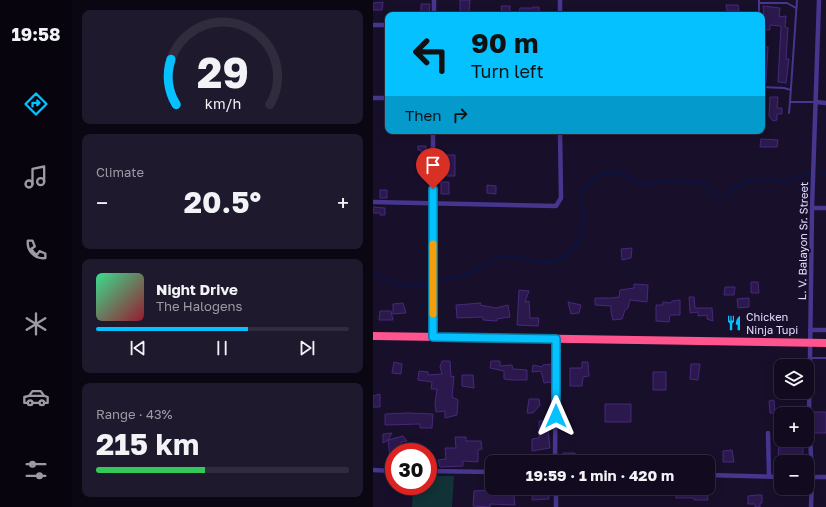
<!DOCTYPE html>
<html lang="en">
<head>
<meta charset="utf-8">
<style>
  :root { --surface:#120b20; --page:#1f192d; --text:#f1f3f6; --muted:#9c9ba5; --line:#312b3e; --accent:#05c1ff }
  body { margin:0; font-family:"Golos Text",sans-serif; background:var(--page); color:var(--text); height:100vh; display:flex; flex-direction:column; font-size:15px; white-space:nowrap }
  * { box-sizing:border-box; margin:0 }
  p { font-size:13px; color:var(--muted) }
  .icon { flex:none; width:22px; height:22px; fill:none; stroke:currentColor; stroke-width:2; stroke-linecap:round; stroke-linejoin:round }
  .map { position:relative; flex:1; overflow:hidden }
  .details { display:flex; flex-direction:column; gap:10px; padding:10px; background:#0a0612; width:301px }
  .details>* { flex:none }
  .hud { position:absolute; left:12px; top:12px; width:380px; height:122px; border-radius:8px; box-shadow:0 2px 10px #0003,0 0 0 1px var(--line); background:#05c1ff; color:#111; overflow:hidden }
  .tools { position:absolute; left:401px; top:359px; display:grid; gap:8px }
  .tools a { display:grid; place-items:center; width:40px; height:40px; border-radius:8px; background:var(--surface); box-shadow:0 2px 10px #0003,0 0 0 1px var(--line); font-size:20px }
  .speed { position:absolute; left:12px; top:443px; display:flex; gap:8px; font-size:20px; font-weight:700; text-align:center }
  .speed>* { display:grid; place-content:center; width:52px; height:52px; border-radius:50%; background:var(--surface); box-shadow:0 2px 10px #0003,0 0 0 1px var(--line); line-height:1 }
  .speed .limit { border:6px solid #d22; background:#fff; color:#111 }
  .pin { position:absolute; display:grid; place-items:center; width:34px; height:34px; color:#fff; margin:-41px -17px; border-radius:50% 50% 50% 0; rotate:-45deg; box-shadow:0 0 4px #0007 }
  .pin .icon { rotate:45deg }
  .me { position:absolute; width:44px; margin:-22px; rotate:0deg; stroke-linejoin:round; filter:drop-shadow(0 0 3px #0008) }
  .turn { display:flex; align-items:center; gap:14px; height:84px; padding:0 20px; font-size:18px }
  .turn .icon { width:52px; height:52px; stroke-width:2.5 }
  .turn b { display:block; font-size:28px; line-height:34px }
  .then { display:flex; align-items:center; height:38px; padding:0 20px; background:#0003; gap:8px; font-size:15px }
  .big { font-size:30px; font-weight:700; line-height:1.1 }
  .details .tile { flex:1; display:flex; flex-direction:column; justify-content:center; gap:6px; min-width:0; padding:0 14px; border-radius:8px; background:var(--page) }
  .details .dial { align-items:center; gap:0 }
  .dial svg { height:104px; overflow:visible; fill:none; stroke:var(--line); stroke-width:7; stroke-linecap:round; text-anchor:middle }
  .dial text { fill:var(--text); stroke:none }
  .song { display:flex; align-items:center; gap:12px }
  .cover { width:48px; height:48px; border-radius:6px; background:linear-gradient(135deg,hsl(150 70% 55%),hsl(350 70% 35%)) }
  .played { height:4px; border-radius:2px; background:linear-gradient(90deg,var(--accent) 60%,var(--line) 60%) }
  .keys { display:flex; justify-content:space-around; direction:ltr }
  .heat { display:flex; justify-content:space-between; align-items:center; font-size:22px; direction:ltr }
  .charge { height:6px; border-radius:3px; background:linear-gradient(90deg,#34c759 43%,var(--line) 0) }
  .trip { position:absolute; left:112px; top:455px; width:230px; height:40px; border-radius:8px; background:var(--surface); box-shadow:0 2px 10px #0003,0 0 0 1px var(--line); font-weight:700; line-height:40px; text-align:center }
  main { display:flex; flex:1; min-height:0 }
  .tabs { display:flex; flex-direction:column; width:72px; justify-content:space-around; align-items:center; background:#07040d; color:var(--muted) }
  .tabs .icon { width:28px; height:28px }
  .tabs .active { color:var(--accent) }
  .tabs b { font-size:18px; color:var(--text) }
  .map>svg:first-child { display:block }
  .green { fill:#113236 }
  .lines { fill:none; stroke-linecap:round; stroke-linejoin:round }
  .stream { stroke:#06164c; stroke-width:1.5 }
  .building { fill:#2b194e; stroke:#46297b }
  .lane { stroke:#46368e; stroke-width:2 }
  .street { stroke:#46368e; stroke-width:4.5 }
  .highway { stroke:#ff548d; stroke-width:8 }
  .route-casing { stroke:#037da6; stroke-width:10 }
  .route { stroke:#05c1ff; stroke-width:7 }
  .slow { stroke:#f59e0b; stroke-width:7 }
  .labels { text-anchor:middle; stroke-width:4; stroke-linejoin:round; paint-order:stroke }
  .street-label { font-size:11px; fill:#e3d9ff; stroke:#180f2b }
  .poi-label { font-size:11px; fill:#e3d9ff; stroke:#180f2b; text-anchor:start }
</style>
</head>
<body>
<main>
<nav class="tabs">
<b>19:58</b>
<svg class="icon active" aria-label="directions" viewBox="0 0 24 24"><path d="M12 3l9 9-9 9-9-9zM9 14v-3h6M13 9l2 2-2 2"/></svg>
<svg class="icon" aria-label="music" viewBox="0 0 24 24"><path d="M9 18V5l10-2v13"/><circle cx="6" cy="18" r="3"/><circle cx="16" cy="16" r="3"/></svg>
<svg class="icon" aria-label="phone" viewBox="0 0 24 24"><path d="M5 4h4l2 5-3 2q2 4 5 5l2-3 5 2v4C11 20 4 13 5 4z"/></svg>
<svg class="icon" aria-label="climate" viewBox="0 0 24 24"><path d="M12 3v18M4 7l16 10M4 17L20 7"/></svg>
<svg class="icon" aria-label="car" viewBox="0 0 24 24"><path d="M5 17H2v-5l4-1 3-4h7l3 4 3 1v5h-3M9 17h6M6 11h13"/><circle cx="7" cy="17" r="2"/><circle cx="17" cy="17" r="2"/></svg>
<svg class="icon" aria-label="filters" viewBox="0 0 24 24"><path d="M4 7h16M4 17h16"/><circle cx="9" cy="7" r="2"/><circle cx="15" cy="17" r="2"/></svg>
</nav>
<section class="details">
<div class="tile dial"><svg viewBox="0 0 100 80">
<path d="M14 69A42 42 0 1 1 86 69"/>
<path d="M14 69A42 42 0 0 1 10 34" stroke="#05c1ff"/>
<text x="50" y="56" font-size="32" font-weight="700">29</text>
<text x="50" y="72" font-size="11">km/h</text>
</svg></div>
<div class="tile"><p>Climate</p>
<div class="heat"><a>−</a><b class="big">20.5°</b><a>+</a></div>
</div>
<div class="tile">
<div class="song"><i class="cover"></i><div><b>Night Drive</b><p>The Halogens</p></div></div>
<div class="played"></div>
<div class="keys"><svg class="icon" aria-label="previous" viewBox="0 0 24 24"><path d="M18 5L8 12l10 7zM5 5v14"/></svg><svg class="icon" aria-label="pause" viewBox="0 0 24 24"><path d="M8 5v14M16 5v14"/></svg><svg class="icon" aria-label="next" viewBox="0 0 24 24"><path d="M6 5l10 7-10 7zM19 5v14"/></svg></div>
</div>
<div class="tile"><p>Range · 43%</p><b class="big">215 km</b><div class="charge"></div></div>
</section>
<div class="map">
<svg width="453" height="507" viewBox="0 0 453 507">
  <rect width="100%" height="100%" fill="#180f2b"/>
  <path class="green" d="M55,476H81L79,507H39L40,486H55Z"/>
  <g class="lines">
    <path class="stream" d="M446,172L453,175
      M0,272L10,278L33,286L56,284
      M64,282C76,279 87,277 99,272C109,267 119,257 131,256C151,253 168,269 187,259C201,252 210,237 211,222C212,210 203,199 212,187C219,178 235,170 247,173C257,175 264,184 275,184C281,184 287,181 293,180C300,179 304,183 311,183C317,184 323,180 329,182C334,183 337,191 340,195C362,199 358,186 373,181L395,179L414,181L437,173"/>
  </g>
  <path class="building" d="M87,0H97L96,13H87Z
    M10,2L9,10H0V3Z
    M48,4H57L56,15H48Z
    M353,5H365L366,11H354Z
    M128,6H137V13L129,14Z
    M390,6L407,8L406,17L413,16L412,27L415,28L413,59H416L413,83L405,82L408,26L397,25V30H389V17H391Z
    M160,7H166V15H146L147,8H160Z
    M389,46L395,47L393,83L389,82Z
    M397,97H405L404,108H409V114H404V120L400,121L396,116Z
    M388,139L405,140L404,147H387Z
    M45,146H53V157H49L48,150H45Z
    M72,155H82V176H74V162H71Z
    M68,182H76V194H68Z
    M114,185L123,186V194L114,193Z
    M7,190H14V198H7Z
    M0,207L12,208V215H7V213H0Z
    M259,248L258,258L249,260L248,249Z
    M378,282H385L386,293H378Z
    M261,284L275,285L274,302L257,300L255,308L252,310L249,319L240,320L238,312V306L222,305V298H239L246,297L247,290L261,288Z
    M352,287H362L361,295H351Z
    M146,290L156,291L152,302L156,301L157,318H166L165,326L144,325Z
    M316,297H321L322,308H339L340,321L334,319V315L325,316V312L317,313Z
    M376,298V307L365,308L364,299Z
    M307,300V315H297L296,322L283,321V305H290V302L298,303L299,301Z
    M195,302L208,305L206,313L198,314Z
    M30,303L33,313L20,314V304Z
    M108,303L107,305L123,308L135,305L137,317L124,319V321L110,320V317L84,318L83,305Z
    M7,311H18L20,320H6Z
    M69,361H77L78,377L81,376L79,397L85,400L84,415L72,418V411L63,412L62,404L64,389H58L59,382L45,380L46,371L55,372V375L69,374L67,367Z
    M118,361H127V366L139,365L140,369L154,370V380H140L131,379V371L117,368Z
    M21,362L29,364L28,374L19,373Z
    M209,362H215L216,376L210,377L209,386H197V368H209Z
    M179,364V382L171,383L168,371L159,372L160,365L169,367L170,365Z
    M318,364H327L325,380L317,379Z
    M280,372H293V390H280Z
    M89,375H100L101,388L89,386Z
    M7,394V407H0V396Z
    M156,399H166L167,405L160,413H154Z
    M401,400L402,413H397L396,401Z
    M232,404H258V422H232Z
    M440,412H453V433H441Z
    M35,413L60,414L59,428H47V424L12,425V414Z
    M166,421H174L177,448L159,451V439L166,438Z
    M19,433L15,440L30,436L34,441L28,442L27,452H21V465H18L15,440L10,443V434Z
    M82,437H93V441H108L109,449L105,450V462L90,461V466L67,467L65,460L73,459L72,448H83Z
    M406,440H431L429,461L405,460Z
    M359,450L361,462H350V451Z
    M190,453H202V462H190Z
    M160,488H175L176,499L159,500Z
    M140,489L142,505L117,504V507L100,506L101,491Z
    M303,489H316V491H334L335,500H321V498H303Z
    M384,495H389V503H387V507H382V504H375V496Z"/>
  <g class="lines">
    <path class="lane" d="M424,0L417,102H442
      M386,3H414L423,8
      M386,15V0
      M389,87L411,88L418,90
      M416,113L417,102
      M438,358H453"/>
    <path class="street" d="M61,15V0
      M187,15V0
      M0,25H15
      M0,98H15
      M443,102L453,103
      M60,131V337
      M0,202L183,206L188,198L187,131
      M439,208H453
      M437,330H453
      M395,433L396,476
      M182,462L183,339
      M0,470L21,471
      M55,471L119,472
      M335,475L408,477
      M434,477H453
      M183,488V507
      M438,507L439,477L436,414L437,358L439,208L446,0"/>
    <path class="highway" d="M0,336L453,343"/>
  </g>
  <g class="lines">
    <g class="route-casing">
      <path id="route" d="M60,189V337L183,339V416"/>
    </g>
    <use href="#route" class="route"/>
    <path class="slow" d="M60,244V314"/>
  </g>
  <defs>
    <g id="restaurant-bare" transform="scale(1.2)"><path d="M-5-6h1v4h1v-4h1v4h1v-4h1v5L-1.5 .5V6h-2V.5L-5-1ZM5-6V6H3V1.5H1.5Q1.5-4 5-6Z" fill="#05c1ff" stroke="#180f2b" stroke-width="2.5" paint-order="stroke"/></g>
  </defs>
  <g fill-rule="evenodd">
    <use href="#restaurant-bare" x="361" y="323"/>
  </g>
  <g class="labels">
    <g class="street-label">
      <text transform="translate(430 241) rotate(-89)" y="4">L. V. Balayon Sr. Street</text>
    </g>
    <g class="poi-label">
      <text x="373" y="321">Chicken<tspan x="373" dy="13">Ninja Tupi</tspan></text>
    </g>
  </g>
</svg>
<div class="tools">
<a><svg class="icon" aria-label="layers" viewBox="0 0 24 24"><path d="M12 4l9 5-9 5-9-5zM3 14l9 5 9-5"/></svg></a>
<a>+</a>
<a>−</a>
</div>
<div class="speed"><div class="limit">30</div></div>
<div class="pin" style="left:60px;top:189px;background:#d93025"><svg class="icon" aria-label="arrive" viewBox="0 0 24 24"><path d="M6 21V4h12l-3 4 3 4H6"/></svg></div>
<svg class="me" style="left:183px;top:416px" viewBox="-20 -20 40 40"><path d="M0-17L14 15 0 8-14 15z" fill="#05c1ff" stroke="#fff" stroke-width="4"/></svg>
<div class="trip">19:59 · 1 min · 420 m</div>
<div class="hud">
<div class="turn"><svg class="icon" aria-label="left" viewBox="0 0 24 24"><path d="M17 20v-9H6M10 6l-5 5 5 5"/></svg><div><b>90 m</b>Turn left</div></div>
<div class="then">Then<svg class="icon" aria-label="right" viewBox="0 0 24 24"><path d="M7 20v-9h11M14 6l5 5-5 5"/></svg></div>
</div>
</div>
</main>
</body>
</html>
